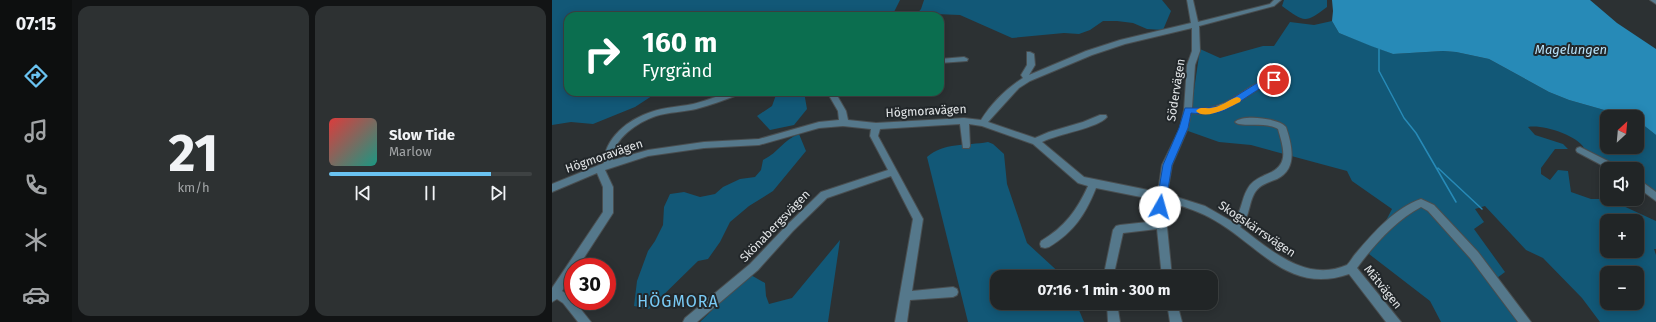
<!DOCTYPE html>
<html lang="en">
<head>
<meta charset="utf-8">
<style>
  :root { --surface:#212526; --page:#2d3132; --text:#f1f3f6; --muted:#a2a5a7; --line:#3e4243; --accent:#6ac3f1 }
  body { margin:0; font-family:"Fira Sans",sans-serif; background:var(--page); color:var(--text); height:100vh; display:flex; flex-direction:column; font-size:15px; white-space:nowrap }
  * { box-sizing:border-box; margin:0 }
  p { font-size:13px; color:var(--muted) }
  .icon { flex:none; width:22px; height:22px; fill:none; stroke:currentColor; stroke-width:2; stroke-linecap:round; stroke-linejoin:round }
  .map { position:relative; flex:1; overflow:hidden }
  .details { display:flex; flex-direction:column; gap:6px; padding:6px; background:#121415; width:480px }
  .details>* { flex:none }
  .banner { position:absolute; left:12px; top:12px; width:380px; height:84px; border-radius:12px; box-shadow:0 2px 10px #0003,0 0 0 1px var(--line); background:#0b6e4f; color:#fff; overflow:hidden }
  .needle { width:26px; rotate:26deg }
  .buttons { position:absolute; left:1048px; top:110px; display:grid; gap:8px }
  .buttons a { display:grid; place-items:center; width:44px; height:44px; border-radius:8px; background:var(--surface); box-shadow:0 2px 10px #0003,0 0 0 1px var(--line); font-size:20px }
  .speed { position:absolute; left:12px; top:258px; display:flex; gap:8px; font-size:20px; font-weight:700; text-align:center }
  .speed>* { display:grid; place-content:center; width:52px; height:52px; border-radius:50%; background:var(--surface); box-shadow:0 2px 10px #0003,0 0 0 1px var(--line); line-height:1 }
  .speed .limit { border:6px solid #d22; background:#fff; color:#111 }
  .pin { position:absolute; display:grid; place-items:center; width:34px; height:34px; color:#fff; margin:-17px; border:2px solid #fff; border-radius:50%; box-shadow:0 1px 4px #0007 }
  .me { position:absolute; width:44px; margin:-22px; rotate:7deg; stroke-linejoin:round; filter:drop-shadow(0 0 3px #0008) }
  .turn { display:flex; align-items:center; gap:14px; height:84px; padding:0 12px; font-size:18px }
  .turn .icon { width:52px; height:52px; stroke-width:2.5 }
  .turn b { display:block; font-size:28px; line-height:34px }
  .details .widget { flex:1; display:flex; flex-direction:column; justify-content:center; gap:6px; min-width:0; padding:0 14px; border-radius:12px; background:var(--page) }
  .details .dial { align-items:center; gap:0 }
  .dial b { font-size:52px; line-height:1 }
  .song { display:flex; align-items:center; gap:12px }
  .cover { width:48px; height:48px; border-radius:6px; background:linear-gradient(135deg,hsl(0 70% 55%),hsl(170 70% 35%)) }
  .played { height:4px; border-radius:2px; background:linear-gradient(90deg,var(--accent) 80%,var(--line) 80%) }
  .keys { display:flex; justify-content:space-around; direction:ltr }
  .details .tiles { flex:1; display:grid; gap:6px; grid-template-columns:repeat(2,1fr) }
  .trip { position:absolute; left:438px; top:270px; width:228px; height:40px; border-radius:12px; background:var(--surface); box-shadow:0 2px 10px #0003,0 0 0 1px var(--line); font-weight:700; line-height:40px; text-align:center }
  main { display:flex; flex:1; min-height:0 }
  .tabs { display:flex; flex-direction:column; width:72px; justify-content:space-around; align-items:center; background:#0d0f0f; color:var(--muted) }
  .tabs .icon { width:28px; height:28px }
  .tabs .current { color:var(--accent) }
  .tabs b { font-size:18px; color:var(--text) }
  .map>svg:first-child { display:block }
  .green { fill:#125877; fill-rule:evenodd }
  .water { fill:#278ab7 }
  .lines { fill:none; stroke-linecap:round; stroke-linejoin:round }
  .stream { stroke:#278ab7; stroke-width:1.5 }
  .minor-casing { stroke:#494e50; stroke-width:2 }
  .minor { fill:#55788b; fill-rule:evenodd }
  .route { fill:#1a73e8; stroke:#114b97 }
  .slow { fill:#f59e0b }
  .labels { text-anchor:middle; stroke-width:4; stroke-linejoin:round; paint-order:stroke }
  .street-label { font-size:12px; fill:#e3e6e8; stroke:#22272a }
  .water-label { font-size:13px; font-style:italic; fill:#b6e1f9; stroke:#22272a }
  .near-neighbourhood-label { font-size:16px; letter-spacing:1px; fill:#7acbf6; stroke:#22272a }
</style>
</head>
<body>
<main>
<nav class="tabs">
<b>07:15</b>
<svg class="icon current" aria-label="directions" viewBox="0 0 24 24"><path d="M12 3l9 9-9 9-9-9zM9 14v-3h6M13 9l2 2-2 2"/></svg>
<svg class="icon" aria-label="music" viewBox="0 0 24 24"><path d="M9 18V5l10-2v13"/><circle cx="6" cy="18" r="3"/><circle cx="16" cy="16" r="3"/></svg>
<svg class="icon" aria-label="phone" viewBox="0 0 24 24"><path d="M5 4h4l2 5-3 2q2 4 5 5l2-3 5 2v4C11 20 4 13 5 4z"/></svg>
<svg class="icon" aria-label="climate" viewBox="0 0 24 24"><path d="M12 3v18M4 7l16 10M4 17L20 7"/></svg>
<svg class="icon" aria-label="car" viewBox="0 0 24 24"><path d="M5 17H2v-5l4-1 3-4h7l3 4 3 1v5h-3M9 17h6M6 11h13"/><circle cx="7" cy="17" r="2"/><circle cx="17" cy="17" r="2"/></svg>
</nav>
<section class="details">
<div class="tiles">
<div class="widget dial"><b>21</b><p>km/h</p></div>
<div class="widget">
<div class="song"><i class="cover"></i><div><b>Slow Tide</b><p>Marlow</p></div></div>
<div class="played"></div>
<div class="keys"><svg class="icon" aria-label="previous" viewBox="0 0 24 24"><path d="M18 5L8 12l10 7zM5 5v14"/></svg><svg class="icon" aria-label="pause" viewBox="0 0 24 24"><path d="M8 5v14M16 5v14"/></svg><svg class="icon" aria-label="next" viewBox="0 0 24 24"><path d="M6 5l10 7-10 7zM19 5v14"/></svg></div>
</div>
</div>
</section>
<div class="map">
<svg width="1104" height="322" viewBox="0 0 1104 322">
  <rect width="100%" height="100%" fill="#2c3133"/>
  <path class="green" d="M0,0H348L340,16H16V92H106L83,107L41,124L19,122L0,125Z
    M372,0H610L619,11L611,30L595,29L581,23L565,21H551L538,30L527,34L512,33L460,38L408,15L384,14L381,16H363L369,9Z
    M732,0H775V7C753,24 752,22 730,6Z
    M780,21L787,33L841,54L891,51L904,52L937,59L997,92L1017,100L1077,117H1055V147H1085V120L1104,135V195L1085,179V169H1070L1032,148C1025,135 990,124 976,127L983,135L1011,144L1016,149H1003L989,168V174L998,180L1006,170L1016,171L1019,192L1039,199H1056L1104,221V249H1102L1104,255V322H1048L1030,298L991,258L974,250L933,206L923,209L932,222L922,229L953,272L945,278L967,322H889L878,301L817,254L840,209L800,181L795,171L699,145L667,142L636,131L648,49L668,58L711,46H722L738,22L762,25ZM1055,221H1085V251H1055ZM1055,273H1085V303H1055Z
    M225,92H252L255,109L242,125L218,130L205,116L220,106Z
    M247,134L254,151L221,191L197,206L178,222L168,242L156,259L146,261L97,309L82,306L85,281L96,251L103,241L111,225L112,207L118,194L132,192L148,197L163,194L171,187L188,179L203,177L209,170L211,160C227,152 231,140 247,134Z
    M436,142L441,144L452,154L455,184L475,243L512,277H445V303H524L532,322H416L375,157C392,142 414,146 436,142Z
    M288,240L276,322H148L197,274L213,283L214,296L217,304L240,298Z"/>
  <path class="water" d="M780,0H1038L1065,23L1104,49V135L1085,120V117H1077L1017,100L997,92L937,59L904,52L891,51L841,54L819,46L787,33L780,21L781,11Z"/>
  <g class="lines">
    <path class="stream" d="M827,49V71L852,118L864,133L904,202
      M886,168L930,209"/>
    <g class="minor-casing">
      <path id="minor" d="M635,0H641L646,22L718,4L722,0H729L722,6L647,26L648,51L643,65L640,108C677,112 690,85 722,76L726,79C722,83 715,85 709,88C685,102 670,117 639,113L636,128L620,165L615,194L653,206L681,222C690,212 689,199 696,188C700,181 707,178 713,175C738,166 732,150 726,129C714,121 688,128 683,122C690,114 727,118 734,127C740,145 746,169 725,179C718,182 709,184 704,191C696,202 699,216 688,227C719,250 754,283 795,265C799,261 801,256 805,252C822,232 843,208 869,199L882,205L926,252L979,322H966L918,258L876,211L869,207C844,220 821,246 805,268L849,322H834L797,274C737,295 708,246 662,220C647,211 631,206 614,202L613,207L620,277H610L605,229L571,233L563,269V277H553V269L561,230L564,226L568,225L605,221L603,207L604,200L544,188C533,215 522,232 497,247L493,248L489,247L488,244L489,241C513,227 525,210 536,186L526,183L481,144L430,126L417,124L418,146L417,148H411L408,124L328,129L326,136L371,219L360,291L401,287L405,289L406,292L405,295L401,297L358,300L355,322H343L361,219L339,176L275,198L241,231L206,270L145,322H131L133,318L198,264L235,225L269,192L336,170L318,136L319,129L291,126L267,128L207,145L152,148L96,156L53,170L61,187V213L26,267H21V274L10,291L19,297L39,322H26L11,303L5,299L0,302V288L51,212V187L45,173L0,192V184L52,163C52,138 77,119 99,112C113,107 127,107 141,104C158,100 172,92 189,92L188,94C173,100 159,105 144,109C131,112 117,112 104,116C86,122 60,139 61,160L96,150L152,142L207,139L267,122L287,120L286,111L275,92H283L294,111L296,120L324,123L412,118L429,120C439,104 455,88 471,78L469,75L475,65V52H478L482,54L483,65L477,75L534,51L568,40L639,23ZM640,28V51L635,65L632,110L628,128L610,165L606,192L532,177L490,142C506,134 546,128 555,117L554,115H548L531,122L497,132L483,138L436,122L467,88L478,81L540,55L573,44Z
        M1098,0H1104V4Z
        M412,57L416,59L415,61L388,63V59Z
        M1028,147L1068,167L1070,169H1057L1025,152L1024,150L1025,148Z
        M1085,178L1104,192V201L1085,187Z
        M555,303H565L568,322H556Z
        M615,303H625L630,322H618Z"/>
    </g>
    <use href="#minor" class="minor"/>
  </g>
  <path class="route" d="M722,77L725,78V81C705,87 691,102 673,110C663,115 650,114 639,113L636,128L620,165L613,207L612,210H605L604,207L611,165L627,128L633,108H653L668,106L710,80Z"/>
  <path class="slow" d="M685,97L688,98L689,100L688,102C678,107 653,121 644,111C648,106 653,109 659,108C669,107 676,100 685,97Z"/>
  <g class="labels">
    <g class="street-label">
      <text transform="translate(624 90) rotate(-81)" y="4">Södervägen</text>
      <text transform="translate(374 111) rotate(-3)" y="4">Högmoravägen</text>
      <text transform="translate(52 156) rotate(-19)" y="4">Högmoravägen</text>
      <text transform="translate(223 226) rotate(-46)" y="4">Skönabergsvägen</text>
      <text transform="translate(705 229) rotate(34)" y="4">Skogskärrsvägen</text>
      <text transform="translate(831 287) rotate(51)" y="4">Mätvägen</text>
    </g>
    <g class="water-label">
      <text x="1019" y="54">Magelungen</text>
    </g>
    <g class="near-neighbourhood-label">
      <text x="126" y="307">HÖGMORA</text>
    </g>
  </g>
</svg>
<div class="buttons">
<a><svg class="needle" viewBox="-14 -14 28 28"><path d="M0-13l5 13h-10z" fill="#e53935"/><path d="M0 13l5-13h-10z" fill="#a2a5a7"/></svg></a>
<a><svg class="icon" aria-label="sound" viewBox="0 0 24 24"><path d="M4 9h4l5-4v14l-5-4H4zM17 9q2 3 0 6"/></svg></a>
<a>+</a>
<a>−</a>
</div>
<div class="speed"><div class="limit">30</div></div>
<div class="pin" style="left:722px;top:80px;background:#d93025"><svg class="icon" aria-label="arrive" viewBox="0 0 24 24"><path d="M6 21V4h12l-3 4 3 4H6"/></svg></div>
<svg class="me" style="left:608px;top:207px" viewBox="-20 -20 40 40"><circle r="19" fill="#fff"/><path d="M0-13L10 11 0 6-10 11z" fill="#1a73e8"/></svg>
<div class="trip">07:16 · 1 min · 300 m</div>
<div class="banner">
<div class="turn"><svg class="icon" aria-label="right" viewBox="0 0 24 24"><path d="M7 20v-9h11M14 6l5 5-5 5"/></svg><div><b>160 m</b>Fyrgränd</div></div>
</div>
</div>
</main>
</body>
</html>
